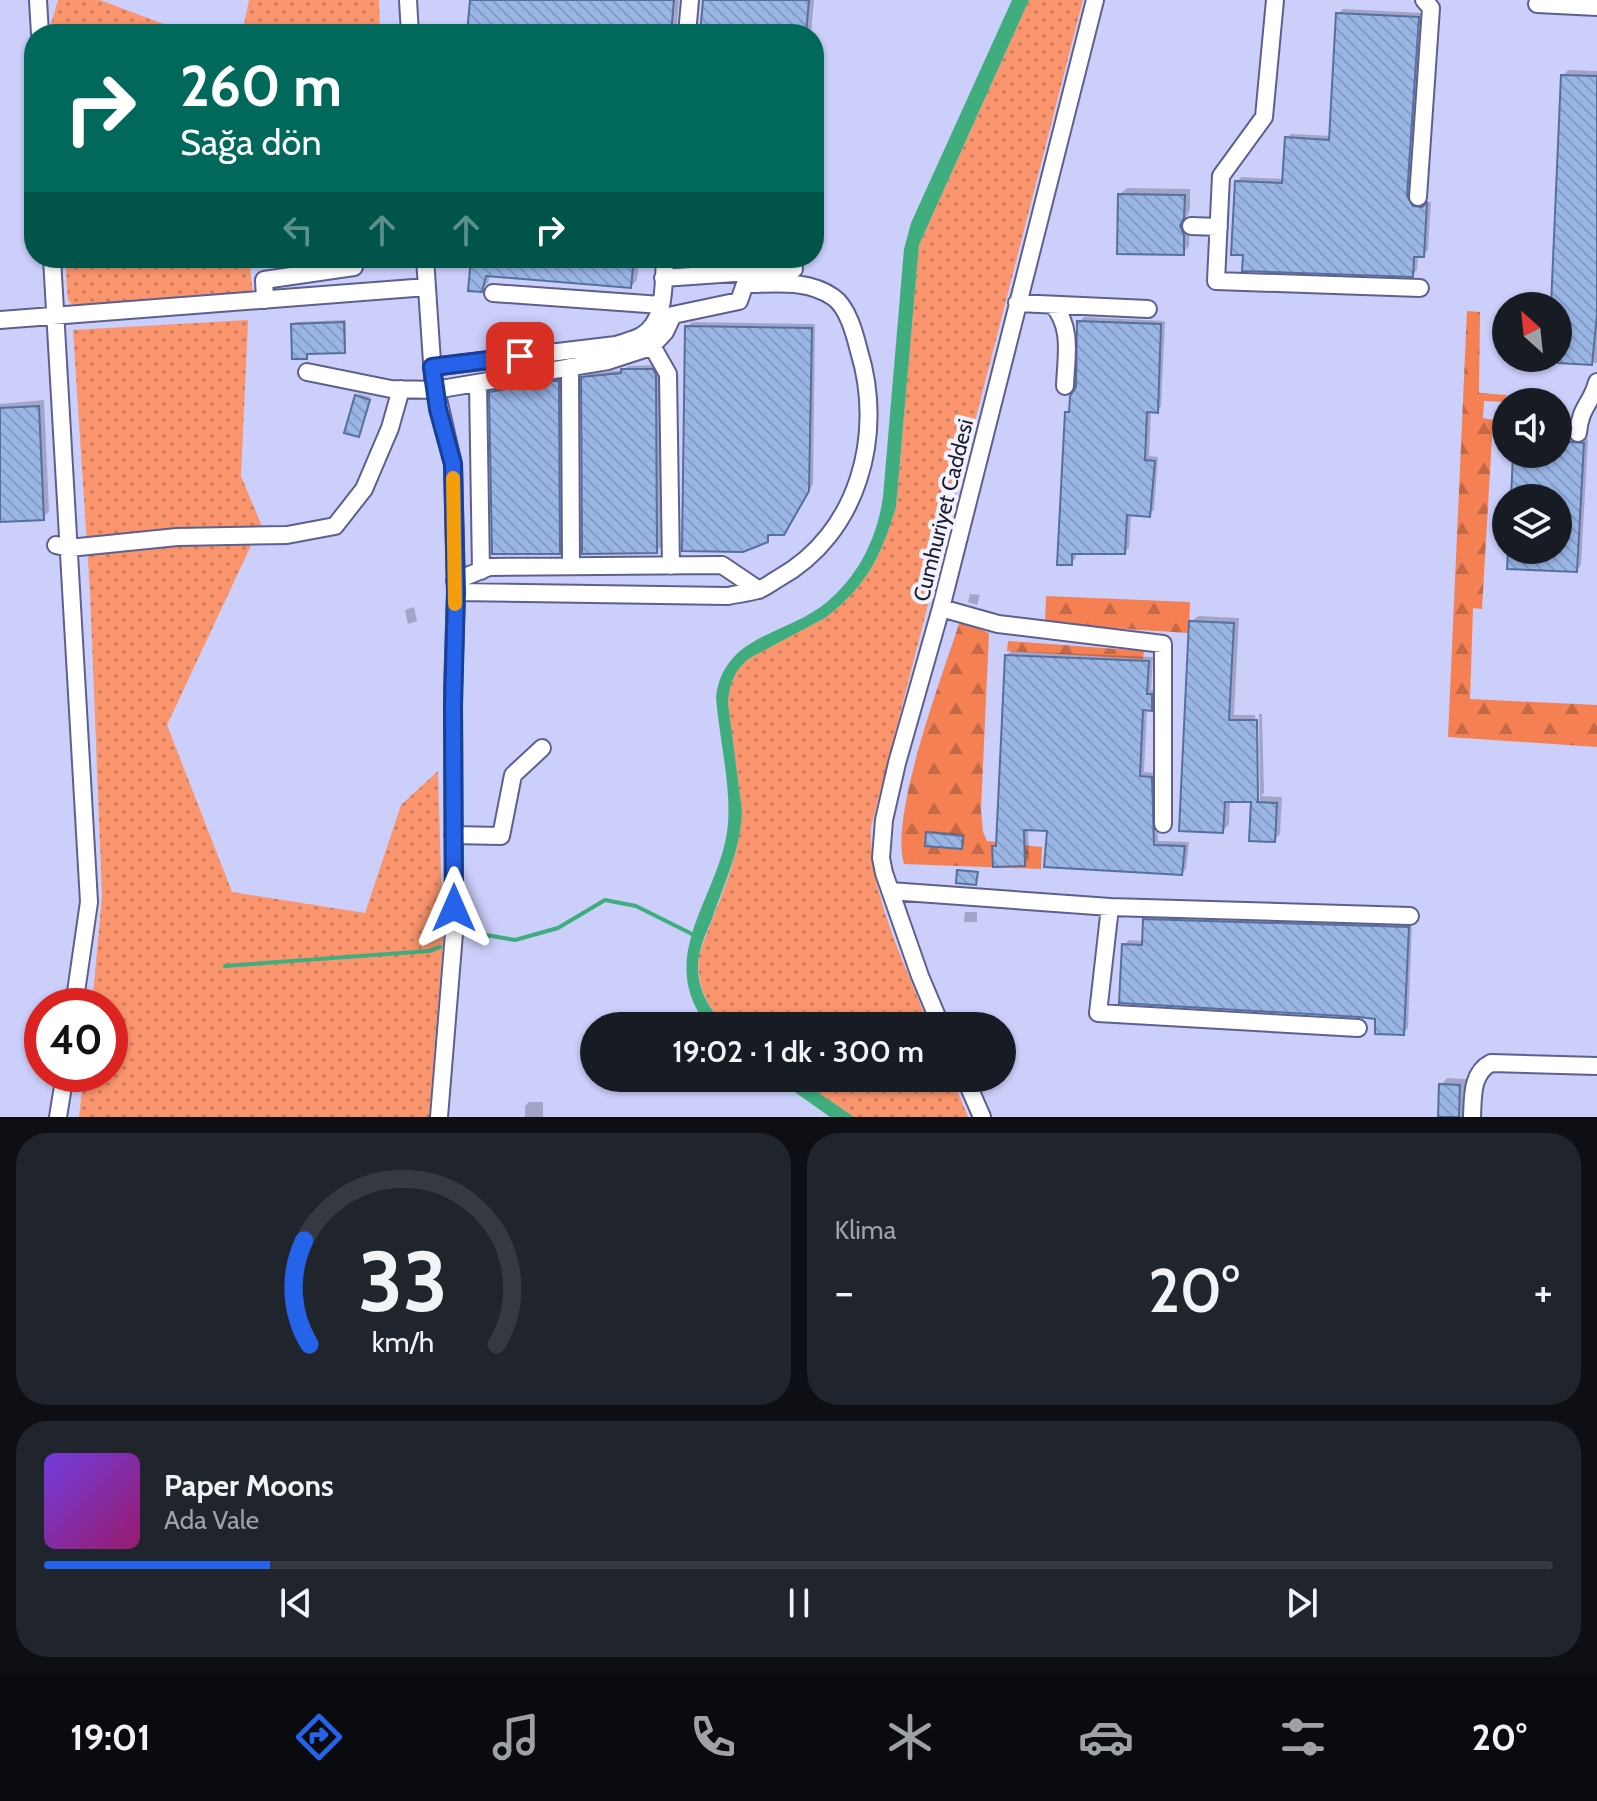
<!DOCTYPE html>
<html lang="tr">
<head>
<meta charset="utf-8">
<style>
  :root { --surface:#171b24; --page:#20242c; --text:#f1f3f6; --muted:#9ea1a6; --line:#363941; --accent:#2563eb }
  body { margin:0; font-family:Cabin,sans-serif; background:var(--page); color:var(--text); height:100vh; display:flex; flex-direction:column; font-size:30px; white-space:nowrap }
  * { box-sizing:border-box; margin:0 }
  p { font-size:26px; color:var(--muted) }
  .icon { flex:none; width:44px; height:44px; fill:none; stroke:currentColor; stroke-width:2; stroke-linecap:round; stroke-linejoin:round }
  .map { position:relative; height:1117px; overflow:hidden }
  .side { display:flex; flex-direction:column; gap:16px; padding:16px; background:#0d0f14; flex:1 }
  .side>* { flex:none }
  .hud { position:absolute; left:24px; top:24px; width:800px; height:244px; border-radius:32px; box-shadow:0 2px 6px #0004; background:#00695c; color:#fff; overflow:hidden }
  .needle { width:52px; rotate:333deg }
  .controls { position:absolute; left:1492px; top:292px; display:grid; gap:16px }
  .controls a { display:grid; place-items:center; width:80px; height:80px; border-radius:50%; background:var(--surface); box-shadow:0 2px 6px #0004; font-size:40px }
  .speed { position:absolute; left:24px; top:988px; display:flex; gap:16px; font-size:40px; font-weight:700; text-align:center }
  .speed>* { display:grid; place-content:center; width:104px; height:104px; border-radius:50%; background:var(--surface); box-shadow:0 2px 6px #0004; line-height:1 }
  .speed .limit { border:12px solid #d22; background:#fff; color:#111 }
  .pin { position:absolute; display:grid; place-items:center; width:68px; height:68px; color:#fff; margin:-34px; border-radius:16px; box-shadow:0 4px 12px #0006 }
  .me { position:absolute; width:88px; margin:-44px; rotate:0deg; stroke-linejoin:round; filter:drop-shadow(0 0 6px #0008) }
  .turn { display:flex; align-items:center; gap:28px; height:168px; padding:0 24px; font-size:36px }
  .turn .icon { width:104px; height:104px; stroke-width:2.5 }
  .turn b { display:block; font-size:56px; line-height:68px }
  .lanes { display:flex; align-items:center; height:76px; padding:0 24px; background:#0003; justify-content:center; gap:40px; direction:ltr }
  .lanes .off { opacity:.35 }
  .big { font-size:60px; font-weight:600; line-height:1.1 }
  .side .tile { flex:1; display:flex; flex-direction:column; justify-content:center; gap:12px; min-width:0; padding:0 28px; border-radius:32px; background:var(--page) }
  .side .dial { align-items:center; gap:0 }
  .dial svg { height:208px; overflow:visible; fill:none; stroke:var(--line); stroke-width:7; stroke-linecap:round; text-anchor:middle }
  .dial text { fill:var(--text); stroke:none }
  .song { display:flex; align-items:center; gap:24px }
  .cover { width:96px; height:96px; border-radius:12px; background:linear-gradient(135deg,hsl(260 70% 55%),hsl(320 70% 35%)) }
  .played { height:8px; border-radius:4px; background:linear-gradient(90deg,var(--accent) 15%,var(--line) 15%) }
  .keys { display:flex; justify-content:space-around; direction:ltr }
  .heat { display:flex; justify-content:space-between; align-items:center; font-size:44px; direction:ltr }
  .side .tiles { flex:1; display:grid; gap:16px; grid-template-columns:1fr 1fr }
  .tile:last-child { grid-column:span 2 }
  .trip { position:absolute; left:580px; top:1012px; width:436px; height:80px; border-radius:40px; background:var(--surface); box-shadow:0 2px 6px #0004; font-weight:600; line-height:80px; text-align:center }
  .tab-bar { display:flex; height:128px; justify-content:space-around; align-items:center; background:#090b0e; color:var(--muted) }
  .tab-bar .icon { width:56px; height:56px }
  .tab-bar .on { color:var(--accent) }
  .tab-bar b { font-size:36px; color:var(--text) }
  .map>svg:first-child { display:block }
  .grass { fill:url(#grass-dots) }
  .forest { fill:url(#forest-firs) }
  .water { fill:#3fad7d }
  .shadow { fill:#0003 }
  .lines { fill:none; stroke-linecap:round; stroke-linejoin:round }
  .stream { stroke:#3fad7d; stroke-width:4 }
  .building { fill:url(#building-back-hatch); stroke:#566f9b; stroke-width:2 }
  .minor-casing { stroke:#5d608f; stroke-width:20 }
  .minor { stroke:#fff; stroke-width:16 }
  .route-casing { stroke:#184099; stroke-width:20 }
  .route { stroke:#2563eb; stroke-width:14 }
  .slow { stroke:#f59e0b; stroke-width:14 }
  .labels { text-anchor:middle; stroke-width:8; stroke-linejoin:round; paint-order:stroke }
  .street-label { font-size:22px; fill:#1c1c30; stroke:#f2f3fe }
</style>
</head>
<body>
<div class="map">
<svg width="1597" height="1117" viewBox="0 0 1597 1117">
  <defs>
    <pattern id="grass-dots" width="8" height="8" patternUnits="userSpaceOnUse" patternTransform="scale(2)"><rect width="8" height="8" fill="#fa956e"/><path d="M2 2h.1M6 6h.1" fill="none" stroke="#ca795b" stroke-width="1.8" stroke-linecap="round"/></pattern>
    <pattern id="forest-firs" width="22" height="20" patternUnits="userSpaceOnUse" patternTransform="scale(2)"><rect width="22" height="20" fill="#f48054"/><path d="M5 1l3.5 6h-7zM16 11l3.5 6h-7z" fill="#c56846"/></pattern>
    <pattern id="building-back-hatch" width="6" height="6" patternUnits="userSpaceOnUse" patternTransform="scale(2)"><rect width="6" height="6" fill="#9ab6e5"/><path d="M-1 5l2 2M0 0l6 6M5-1l2 2" fill="none" stroke="#849cc5"/></pattern>
  </defs>
  <rect width="100%" height="100%" fill="#cbcffa"/>
  <path class="grass" d="M58,0H100L190,34H48Z
    M249,0H379L380,34H242Z
    M1029,0H1083L871,827C869,896 905,962 929,1026H727C706,1007 696,984 699,955C715,908 740,861 742,811L728,703C730,683 734,670 750,658L825,618C867,586 881,556 896,507L919,245Z
    M65,258H249L253,296L77,309L68,300Z
    M248,320L241,476L261,524L167,725L232,892L365,913L401,805L438,771L443,943L429,1117H79L84,1074H110V1006H92L102,896L90,591L73,330Z
    M797,1078H952L968,1117H854Z"/>
  <path class="forest" d="M1467,311L1480,312L1479,393L1507,395L1505,402L1484,401L1483,418L1493,420L1482,609L1473,608L1470,699L1597,705V747L1448,737Z
    M1046,596L1190,602L1189,633L1045,624Z
    M960,621L989,633L981,809L983,832L987,841L1042,847L1041,869L904,864C889,815 943,674 960,621Z
    M1008,641L1144,651L1143,659L1007,651Z"/>
  <path class="water" d="M1012,0H1029L919,245L896,507C881,556 867,586 825,618L750,658C734,670 730,683 728,703L742,811C741,849 724,884 712,919C706,933 698,950 698,966C698,991 709,1010 727,1026H708C652,956 722,895 728,824C731,783 719,738 716,697C724,634 786,636 827,602C859,575 877,538 883,497L904,249L911,223Z
    M775,1078H797L854,1117H830Z"/>
  <path class="shadow" d="M472,0H679L676,34H469Z
    M705,0H814L811,34H702Z
    M1343,9L1423,13L1417,203L1431,202L1428,250L1423,255H1418L1417,270L1413,275L1237,182L1241,177L1284,179L1287,138L1291,134L1332,136L1338,14Z
    M1568,70L1597,71V363L1553,361V358H1558V306H1555L1563,76Z
    M1127,188L1190,189V209L1186,219L1190,227L1189,246L1183,253L1120,194Z
    M473,258H657L650,265L639,264L637,280L631,286L490,274L488,283L481,290Z
    M1084,317L1165,321L1161,406L1157,411H1151L1149,456L1158,457L1154,510L1149,514H1131L1129,548L1124,552H1076V558L1071,563L1067,413L1071,408L1078,387L1079,322Z
    M346,320V348L344,351L309,352L306,357L293,324L296,322Z
    M692,322L815,324L813,484L789,527L784,533H772L767,540L687,327Z
    M657,365L660,370L661,547L656,551L583,378L588,373L624,370L628,366Z
    M563,378L564,547L559,552L491,393L496,388Z
    M359,394L371,397L358,434L357,396Z
    M44,400L49,511L43,518L0,520V404Z
    M1558,437L1588,439L1581,565L1577,570L1510,550H1558V498H1513L1515,454H1558Z
    M970,594L980,595L977,605L968,602Z
    M414,607L417,621L408,624L405,610Z
    M1198,616L1239,618L1234,715H1255L1257,809H1260L1259,714H1262L1264,793L1261,796L1282,797L1280,834L1274,840L1251,839L1253,800H1230L1229,824L1223,831L1181,829L1191,622Z
    M1011,651L1153,657L1151,690H1156V704L1151,709H1147L1144,772L1156,773L1158,841L1189,842L1186,869L1182,873L1049,829L1028,828L1029,859L1024,864L994,847L998,843L1006,656Z
    M931,831L965,834L964,845L961,847L928,833Z
    M965,912H977V922H964Z
    M1150,915L1412,923L1408,1028L1403,1033L1377,1017L1124,945L1129,940L1144,941L1145,920Z
    M1447,1078L1466,1079L1465,1117H1440L1441,1085Z
    M529,1102H543V1117H525V1106Z"/>
  <g class="lines">
    <path class="stream" d="M474,933L515,940L558,928L605,900L636,906L694,935
      M225,966L429,951L440,947"/>
  </g>
  <path class="building" d="M470,0H674L671,34H467Z
    M703,0H809L806,34H700Z
    M1336,13L1419,17L1407,196L1413,206L1422,207L1427,203L1424,257H1414L1413,277L1242,271L1243,255H1231L1235,181L1282,183L1285,137L1329,140Z
    M1561,75L1597,76V314L1592,365L1558,363V306H1551Z
    M1118,194L1185,195L1184,218L1180,226L1184,234V255L1117,254Z
    M471,258H634L631,288L486,276L482,292L468,291Z
    M1077,321L1161,324L1158,413L1147,412L1145,460L1155,461L1150,517L1127,515L1125,554H1072V565H1057L1065,412H1069L1070,396L1076,387Z
    M344,322L345,353L307,354V359H292L291,324Z
    M685,326L812,328L809,491L784,535H768V542L743,552L682,551Z
    M621,369H653L656,375L657,553L582,554L581,377L621,373Z
    M553,381H559L560,554H492L489,392Z
    M355,395L370,400L359,437L344,433Z
    M39,406L44,520L0,522V408Z
    M1558,441L1584,443L1577,572L1507,569L1508,550H1558V498H1511L1513,454H1558Z
    M1189,621L1234,623L1229,720H1257L1258,802H1256L1277,803L1275,842L1249,841L1251,802H1225L1223,833L1179,831Z
    M1005,655L1149,661L1147,694H1152V711L1143,710L1140,776L1152,777L1154,845L1185,846L1182,875L1044,867L1047,831L1024,830L1025,866L993,867L992,846H996Z
    M926,832L963,836L962,849L925,846Z
    M957,870L978,872L976,885L956,883Z
    M1143,919L1409,927L1404,1035L1375,1034V1019L1359,1017L1119,1003L1122,944L1142,945Z
    M1439,1084L1460,1085L1459,1117H1438Z"/>
  <g class="lines">
    <g class="minor-casing">
      <path id="minor" d="M38,0L40,34
        M408,0L410,34
        M1275,0L1264,117L1221,176L1216,281L1420,288
        M1537,4L1597,7
        M687,34L690,0
        M1418,197L1431,8L1424,0
        M1191,226L1219,227
        M52,258L89,902L74,1006
        M425,258L433,377L453,464L456,592L453,687L454,933L439,1117
        M663,278L794,269
        M493,293L661,305
        M265,300L264,280L354,267
        M1017,303L1148,309
        M1053,305C1073,328 1066,357 1065,386
        M0,320L427,287
        M652,346L668,374L671,566
        M432,367L616,345C624,342 634,340 641,336C667,322 663,283 665,258
        M570,367L571,566
        M307,372L391,389L435,390L608,361L651,347L665,332L673,315L739,301L745,284C775,284 807,279 833,297C848,307 855,335 859,351C885,435 858,534 779,578C772,582 765,588 758,590C748,593 737,594 728,596L456,592
        M478,383L481,571
        M1578,433C1580,407 1592,403 1597,382
        M56,545L69,548L177,537L287,535L335,526L364,489L390,428L401,389
        M455,581L489,567L722,565L759,590
        M941,608L998,624L1163,644V824
        M453,835L501,836L513,775L542,748
        M890,891L1110,907L1410,916
        M1110,907L1098,1013L1358,1028
        M941,1026L920,976L884,873L881,858L884,820L897,763L941,608L1095,0
        M965,1078L982,1117
        M58,1117L65,1074
        M1472,1117C1473,1098 1471,1073 1491,1063L1597,1066"/>
    </g>
    <use href="#minor" class="minor"/>
  </g>
  <g class="lines">
    <g class="route-casing">
      <path id="route" d="M454,908L453,707L456,592L453,464L438,409L432,367L520,356"/>
    </g>
    <use href="#route" class="route"/>
    <path class="slow" d="M453,478L455,604"/>
  </g>
  <g class="labels">
    <g class="street-label">
      <text transform="translate(943 510) rotate(-76)" y="8">Cumhuriyet Caddesi</text>
    </g>
  </g>
</svg>
<div class="controls">
<a><svg class="needle" viewBox="-14 -14 28 28"><path d="M0-13l5 13h-10z" fill="#e53935"/><path d="M0 13l5-13h-10z" fill="#9ea1a6"/></svg></a>
<a><svg class="icon" aria-label="sound" viewBox="0 0 24 24"><path d="M4 9h4l5-4v14l-5-4H4zM17 9q2 3 0 6"/></svg></a>
<a><svg class="icon" aria-label="layers" viewBox="0 0 24 24"><path d="M12 4l9 5-9 5-9-5zM3 14l9 5 9-5"/></svg></a>
</div>
<div class="speed"><div class="limit">40</div></div>
<div class="pin" style="left:520px;top:356px;background:#d93025"><svg class="icon" aria-label="arrive" viewBox="0 0 24 24"><path d="M6 21V4h12l-3 4 3 4H6"/></svg></div>
<svg class="me" style="left:454px;top:908px" viewBox="-20 -20 40 40"><path d="M0-17L14 15 0 8-14 15z" fill="#2563eb" stroke="#fff" stroke-width="4"/></svg>
<div class="trip">19:02 · 1 dk · 300 m</div>
<div class="hud">
<div class="turn"><svg class="icon" aria-label="right" viewBox="0 0 24 24"><path d="M7 20v-9h11M14 6l5 5-5 5"/></svg><div><b>260 m</b>Sağa dön</div></div>
<div class="lanes"><svg class="icon off" aria-label="left" viewBox="0 0 24 24"><path d="M17 20v-9H6M10 6l-5 5 5 5"/></svg><svg class="icon off" aria-label="ahead" viewBox="0 0 24 24"><path d="M12 20V5M6 11l6-6 6 6"/></svg><svg class="icon off" aria-label="ahead" viewBox="0 0 24 24"><path d="M12 20V5M6 11l6-6 6 6"/></svg><svg class="icon" aria-label="right" viewBox="0 0 24 24"><path d="M7 20v-9h11M14 6l5 5-5 5"/></svg></div>
</div>
</div>
<section class="side">
<div class="tiles">
<div class="tile dial"><svg viewBox="0 0 100 80">
<path d="M14 69A42 42 0 1 1 86 69"/>
<path d="M14 69A42 42 0 0 1 12 29" stroke="#2563eb"/>
<text x="50" y="56" font-size="32" font-weight="700">33</text>
<text x="50" y="72" font-size="11">km/h</text>
</svg></div>
<div class="tile"><p>Klima</p>
<div class="heat"><a>−</a><b class="big">20°</b><a>+</a></div>
</div>
<div class="tile">
<div class="song"><i class="cover"></i><div><b>Paper Moons</b><p>Ada Vale</p></div></div>
<div class="played"></div>
<div class="keys"><svg class="icon" aria-label="previous" viewBox="0 0 24 24"><path d="M18 5L8 12l10 7zM5 5v14"/></svg><svg class="icon" aria-label="pause" viewBox="0 0 24 24"><path d="M8 5v14M16 5v14"/></svg><svg class="icon" aria-label="next" viewBox="0 0 24 24"><path d="M6 5l10 7-10 7zM19 5v14"/></svg></div>
</div>
</div>
</section>
<nav class="tab-bar">
<b>19:01</b>
<svg class="icon on" aria-label="directions" viewBox="0 0 24 24"><path d="M12 3l9 9-9 9-9-9zM9 14v-3h6M13 9l2 2-2 2"/></svg>
<svg class="icon" aria-label="music" viewBox="0 0 24 24"><path d="M9 18V5l10-2v13"/><circle cx="6" cy="18" r="3"/><circle cx="16" cy="16" r="3"/></svg>
<svg class="icon" aria-label="phone" viewBox="0 0 24 24"><path d="M5 4h4l2 5-3 2q2 4 5 5l2-3 5 2v4C11 20 4 13 5 4z"/></svg>
<svg class="icon" aria-label="climate" viewBox="0 0 24 24"><path d="M12 3v18M4 7l16 10M4 17L20 7"/></svg>
<svg class="icon" aria-label="car" viewBox="0 0 24 24"><path d="M5 17H2v-5l4-1 3-4h7l3 4 3 1v5h-3M9 17h6M6 11h13"/><circle cx="7" cy="17" r="2"/><circle cx="17" cy="17" r="2"/></svg>
<svg class="icon" aria-label="filters" viewBox="0 0 24 24"><path d="M4 7h16M4 17h16"/><circle cx="9" cy="7" r="2"/><circle cx="15" cy="17" r="2"/></svg>
<b>20°</b>
</nav>
</body>
</html>
